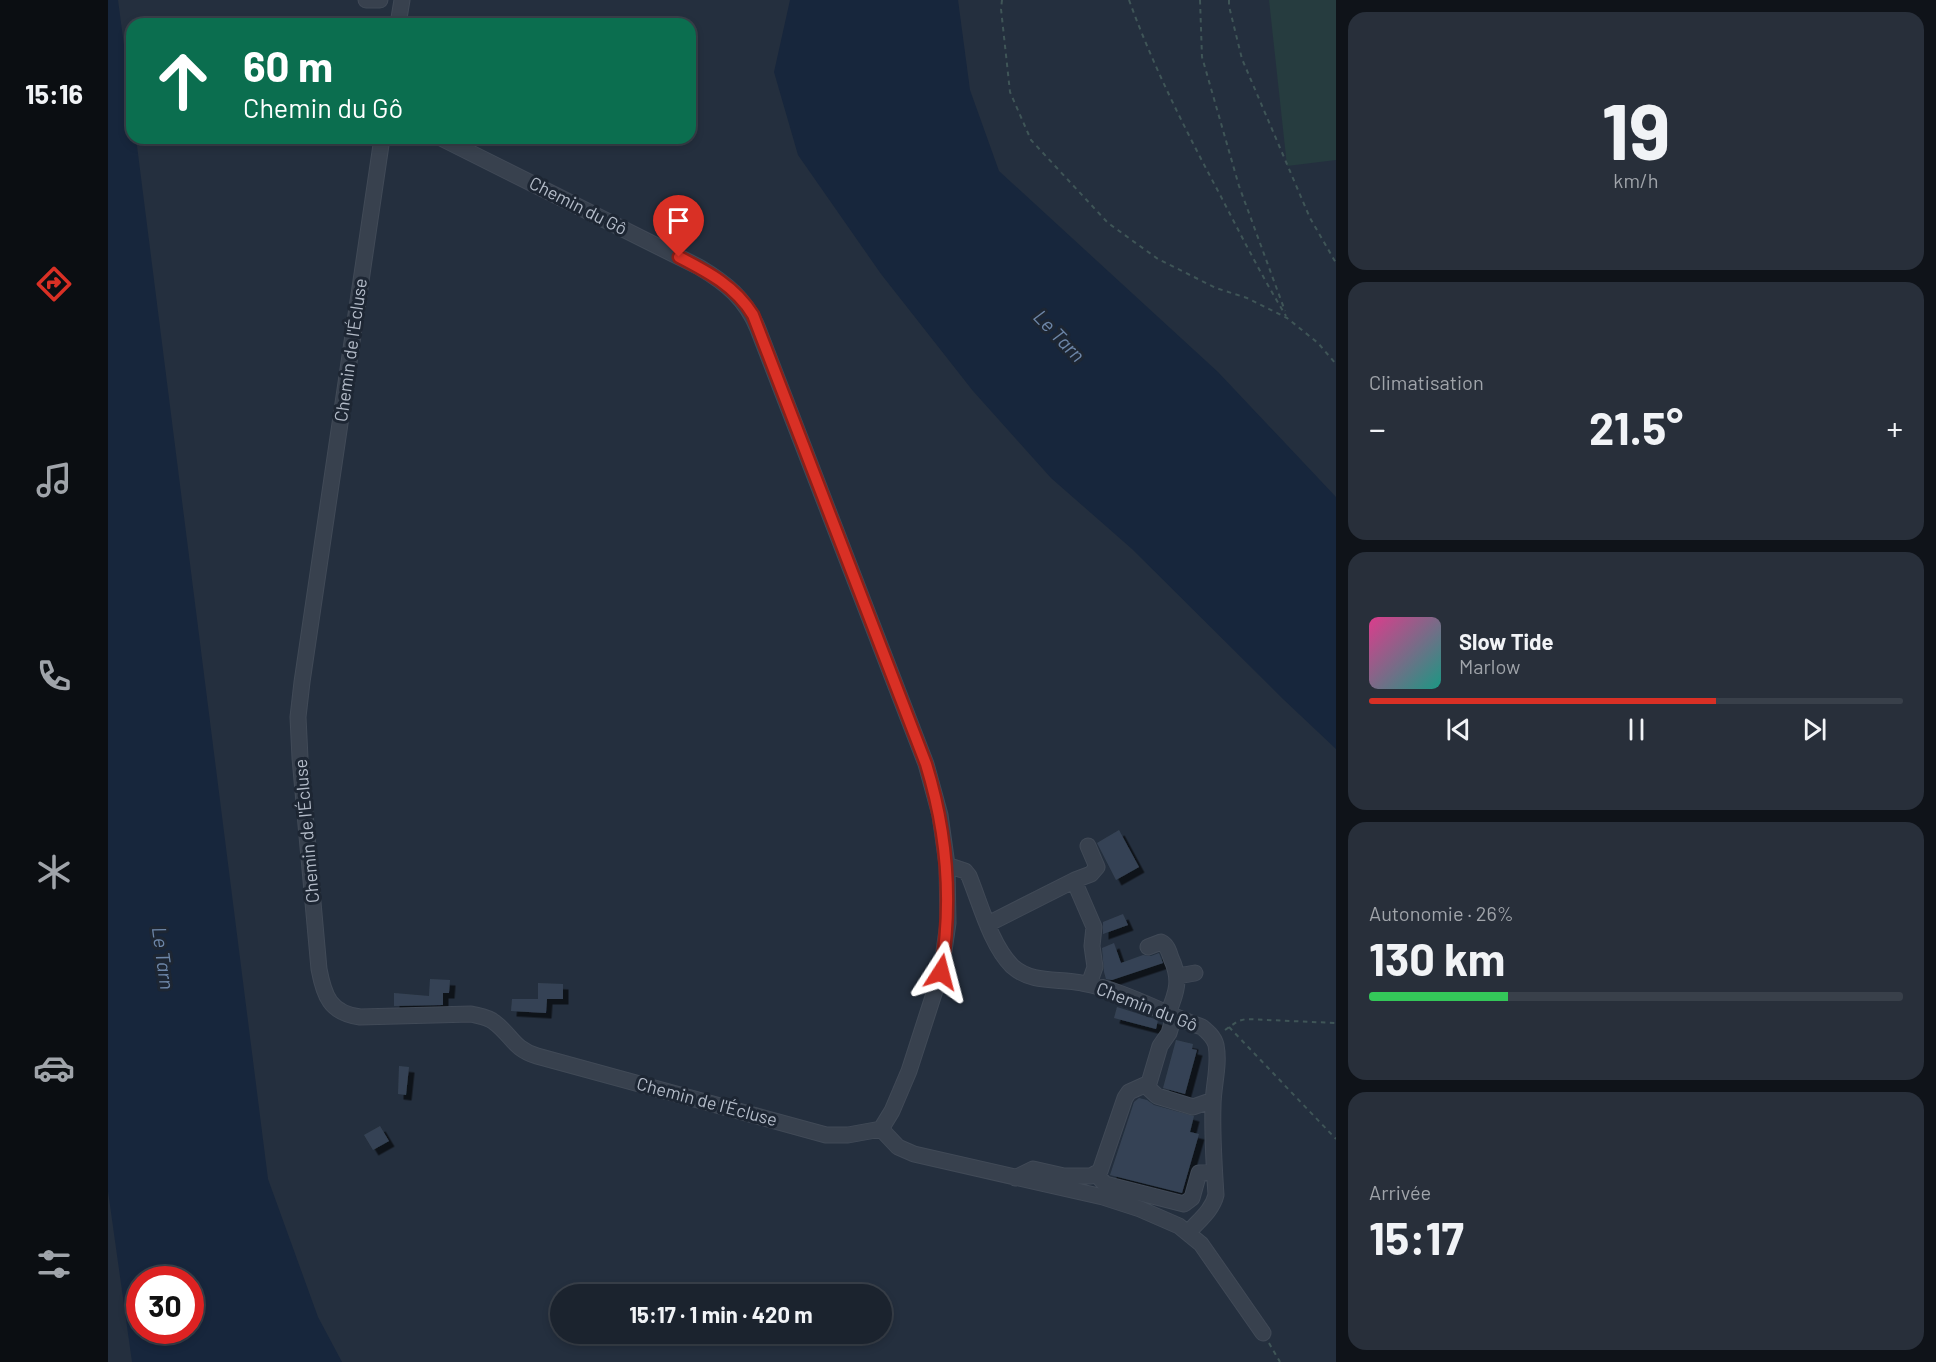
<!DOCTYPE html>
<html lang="fr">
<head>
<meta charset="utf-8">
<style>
  :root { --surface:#1b232e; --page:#282f3a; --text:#f1f3f6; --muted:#a0a4aa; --line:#39404a; --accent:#d93025 }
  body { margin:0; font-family:Barlow,sans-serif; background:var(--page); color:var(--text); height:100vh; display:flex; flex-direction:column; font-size:22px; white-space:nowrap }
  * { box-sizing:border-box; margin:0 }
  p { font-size:20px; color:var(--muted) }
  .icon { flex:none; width:33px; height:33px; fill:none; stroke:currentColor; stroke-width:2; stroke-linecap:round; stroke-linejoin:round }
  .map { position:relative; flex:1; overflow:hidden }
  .drawer { display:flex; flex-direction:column; gap:12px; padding:12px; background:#0f1319; width:600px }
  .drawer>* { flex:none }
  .hud { position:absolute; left:18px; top:18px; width:570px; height:126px; border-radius:18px; box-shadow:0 3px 9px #0003,0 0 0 2px var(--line); background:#0b6e4f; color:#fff; overflow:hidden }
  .speed { position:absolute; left:18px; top:1266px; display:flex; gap:12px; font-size:30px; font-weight:700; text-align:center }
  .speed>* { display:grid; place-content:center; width:78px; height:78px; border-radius:50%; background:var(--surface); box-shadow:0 3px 9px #0003,0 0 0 2px var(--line); line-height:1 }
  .speed .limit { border:9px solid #d22; background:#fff; color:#111 }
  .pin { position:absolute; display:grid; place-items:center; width:51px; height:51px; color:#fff; margin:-62px -26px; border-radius:50% 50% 50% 0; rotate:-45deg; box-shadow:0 0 6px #0007 }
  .pin .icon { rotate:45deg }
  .me { position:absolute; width:66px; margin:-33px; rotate:9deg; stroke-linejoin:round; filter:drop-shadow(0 0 4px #0008) }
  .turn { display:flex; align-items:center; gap:21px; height:126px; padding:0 18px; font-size:27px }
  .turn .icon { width:78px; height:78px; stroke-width:2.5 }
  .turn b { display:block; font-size:42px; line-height:51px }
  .big { font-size:45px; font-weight:700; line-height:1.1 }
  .drawer .widget { flex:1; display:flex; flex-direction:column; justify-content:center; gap:9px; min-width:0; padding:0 21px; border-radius:18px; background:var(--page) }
  .drawer .dial { align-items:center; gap:0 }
  .dial b { font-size:78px; line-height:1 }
  .song { display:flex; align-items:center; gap:18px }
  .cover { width:72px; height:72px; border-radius:9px; background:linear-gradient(135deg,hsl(330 70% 55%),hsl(170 70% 35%)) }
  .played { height:6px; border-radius:3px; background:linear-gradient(90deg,var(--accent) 65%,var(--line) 65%) }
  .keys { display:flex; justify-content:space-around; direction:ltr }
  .heat { display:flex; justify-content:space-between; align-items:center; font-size:33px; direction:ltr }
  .charge { height:9px; border-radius:4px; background:linear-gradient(90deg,#34c759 26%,var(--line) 0) }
  .trip { position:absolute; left:442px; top:1284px; width:342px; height:60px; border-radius:30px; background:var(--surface); box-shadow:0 3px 9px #0003,0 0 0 2px var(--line); font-weight:700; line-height:60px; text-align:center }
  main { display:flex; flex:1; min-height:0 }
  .menu { display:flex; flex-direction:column; width:108px; justify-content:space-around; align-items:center; background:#0b0e12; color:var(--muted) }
  .menu .icon { width:42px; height:42px }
  .menu .selected { color:var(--accent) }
  .menu b { font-size:27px; color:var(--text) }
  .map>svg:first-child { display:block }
  .green { fill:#263c3f }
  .water { fill:#17263c; fill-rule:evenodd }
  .building { fill:#364354; filter:url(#shadow) }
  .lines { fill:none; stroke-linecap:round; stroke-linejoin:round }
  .minor-casing { stroke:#414a57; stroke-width:17 }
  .path { stroke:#3f5557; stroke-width:2; stroke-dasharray:4.5 4.5; stroke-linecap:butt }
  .minor { stroke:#38414e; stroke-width:15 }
  .route-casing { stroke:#8d1f18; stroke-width:15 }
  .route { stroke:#d93025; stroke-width:10 }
  .labels { text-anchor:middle; stroke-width:6; stroke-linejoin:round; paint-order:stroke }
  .street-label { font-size:18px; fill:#b4bcc9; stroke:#1d2633 }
  .water-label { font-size:20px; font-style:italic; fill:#6d86a8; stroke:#1d2633 }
</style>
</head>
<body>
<main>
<nav class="menu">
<b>15:16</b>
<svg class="icon selected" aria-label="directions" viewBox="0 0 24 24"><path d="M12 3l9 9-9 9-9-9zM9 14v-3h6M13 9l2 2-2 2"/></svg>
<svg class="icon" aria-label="music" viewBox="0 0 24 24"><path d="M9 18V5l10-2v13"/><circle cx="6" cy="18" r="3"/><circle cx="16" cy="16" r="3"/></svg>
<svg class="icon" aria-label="phone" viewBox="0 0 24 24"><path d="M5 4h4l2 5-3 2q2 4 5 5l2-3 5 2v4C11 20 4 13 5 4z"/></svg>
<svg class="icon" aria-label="climate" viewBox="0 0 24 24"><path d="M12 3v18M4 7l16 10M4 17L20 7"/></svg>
<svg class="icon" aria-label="car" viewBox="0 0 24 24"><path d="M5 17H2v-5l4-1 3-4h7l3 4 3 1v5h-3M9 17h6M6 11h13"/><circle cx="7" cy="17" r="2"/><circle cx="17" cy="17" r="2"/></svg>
<svg class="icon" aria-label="filters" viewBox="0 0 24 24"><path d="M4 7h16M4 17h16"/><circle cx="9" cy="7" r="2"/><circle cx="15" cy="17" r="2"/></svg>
</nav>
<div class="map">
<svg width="1228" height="1362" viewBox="0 0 1228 1362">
  <defs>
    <filter id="shadow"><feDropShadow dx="5.5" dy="5.5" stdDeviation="0" flood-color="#0009"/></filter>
  </defs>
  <rect width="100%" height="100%" fill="#242f3e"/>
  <path class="green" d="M1161,0H1228V160L1179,166Z"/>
  <path class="water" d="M0,0H10L24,106V138H28L160,1179L210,1317L234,1362H24L0,1191ZM32,1280H82V1330H32Z
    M682,0H850L862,90L891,171L1110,372L1228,497V749L1175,699L1024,549L943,478L865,391L773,274L690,155L666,72Z"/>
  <path class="building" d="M1011,830L1031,867L1008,880L989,843Z
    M1015,914L1020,925L995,934V922Z
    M1006,943L1013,963L1035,955L1043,956L1051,953L1055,963L1004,980L998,979L996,972L994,948Z
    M322,979L342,980L341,993H335V1005L286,1006V993L321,996Z
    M430,983L455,984V999H430Z
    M404,999H439L438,1013L403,1011Z
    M1009,1007L1050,1020L1048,1029L1006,1018Z
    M1068,1040L1085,1044L1084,1049L1089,1050L1077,1094L1055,1088Z
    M291,1066L301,1067L298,1095L290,1094Z
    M1031,1098L1039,1100L1046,1105L1086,1116L1082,1132L1091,1134L1074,1193L1002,1175L1026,1102Z
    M272,1126L281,1141L265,1150L256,1135Z"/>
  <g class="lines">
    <g class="minor-casing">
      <path id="minor" d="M258,0H272
        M290,24L294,0
        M274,138L194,682L190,717L192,758L211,969C216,996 222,1013 252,1017L363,1014C371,1016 380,1017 386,1022C403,1034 405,1049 429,1056L718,1135H740L773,1129L784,1111L801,1071L833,972L840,923L839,865
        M333,138L591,267C618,283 638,299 650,329L818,764L832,815L839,865L857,871L861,876C872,903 883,945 904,966C924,984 950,978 974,983C1016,990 1054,1013 1094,1027C1100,1032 1106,1037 1108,1045C1112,1065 1105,1086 1105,1106C1104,1136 1106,1165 1108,1195C1104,1211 1090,1221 1080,1233
        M980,846L989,867L983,874L967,880V883L986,927L984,946L987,967L981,984
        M880,924L967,880
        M1040,947L1053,942C1059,945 1061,951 1063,958C1073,979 1069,992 1060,1013
        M1070,976L1087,973
        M1037,1085L1049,1096L1085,1107L1105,1100
        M773,1129L790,1147L806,1154L995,1197L1032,1209L1071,1226L1093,1244L1155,1333
        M988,1174L997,1184L1076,1204L1084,1198L1091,1173L1106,1172
        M907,1178L925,1169L956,1176H983L992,1171L1017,1098L1021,1092L1041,1083L1052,1046L1061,1033L1066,1016"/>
    </g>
    <path class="path" d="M894,0L893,9L902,92L923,140L961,181L1000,223L1050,259L1108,288L1139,298L1179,318L1210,343L1228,364
      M1021,0C1045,66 1077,129 1110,191C1132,233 1153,275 1178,316
      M1092,0L1094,57L1131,186L1177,311
      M1121,0V6L1134,59L1202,218L1228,263
      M1121,1027L1228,1139
      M1117,1030L1130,1021L1138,1019L1228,1023
      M1161,1343L1172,1362"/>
    <use href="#minor" class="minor"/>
  </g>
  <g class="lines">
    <g class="route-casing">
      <path id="route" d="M571,257C600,272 627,286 645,315L818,764C839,832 845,901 833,972"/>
    </g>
    <use href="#route" class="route"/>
  </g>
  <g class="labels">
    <g class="street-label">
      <text transform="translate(470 206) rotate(27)" y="6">Chemin du Gô</text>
      <text transform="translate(243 350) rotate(-82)" y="6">Chemin de l'Écluse</text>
      <text transform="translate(199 831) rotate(-95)" y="6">Chemin de l'Écluse</text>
      <text transform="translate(1039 1007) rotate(21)" y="6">Chemin du Gô</text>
      <text transform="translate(599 1102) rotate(15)" y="6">Chemin de l'Écluse</text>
    </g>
    <g class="water-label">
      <text transform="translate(951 336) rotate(46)" y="7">Le Tarn</text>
      <text transform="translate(55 958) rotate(82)" y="7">Le Tarn</text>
    </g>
  </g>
</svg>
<div class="speed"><div class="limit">30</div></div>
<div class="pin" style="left:571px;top:257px;background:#d93025"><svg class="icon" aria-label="arrive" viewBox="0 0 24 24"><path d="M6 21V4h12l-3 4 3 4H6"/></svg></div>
<svg class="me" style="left:833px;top:972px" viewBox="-20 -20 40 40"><path d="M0-17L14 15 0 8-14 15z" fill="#d93025" stroke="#fff" stroke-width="4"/></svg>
<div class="trip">15:17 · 1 min · 420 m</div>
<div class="hud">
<div class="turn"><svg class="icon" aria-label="ahead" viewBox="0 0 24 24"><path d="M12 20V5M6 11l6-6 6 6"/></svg><div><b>60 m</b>Chemin du Gô</div></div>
</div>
</div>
<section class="drawer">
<div class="widget dial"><b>19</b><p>km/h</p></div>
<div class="widget"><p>Climatisation</p>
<div class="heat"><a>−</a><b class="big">21.5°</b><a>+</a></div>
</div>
<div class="widget">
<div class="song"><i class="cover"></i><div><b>Slow Tide</b><p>Marlow</p></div></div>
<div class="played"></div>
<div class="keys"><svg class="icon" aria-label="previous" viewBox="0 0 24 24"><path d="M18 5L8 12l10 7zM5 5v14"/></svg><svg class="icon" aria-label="pause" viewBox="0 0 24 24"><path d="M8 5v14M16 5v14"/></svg><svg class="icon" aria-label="next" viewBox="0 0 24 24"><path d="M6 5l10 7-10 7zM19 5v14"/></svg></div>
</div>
<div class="widget"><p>Autonomie · 26%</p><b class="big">130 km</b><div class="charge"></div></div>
<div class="widget"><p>Arrivée</p><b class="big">15:17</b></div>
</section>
</main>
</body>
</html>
